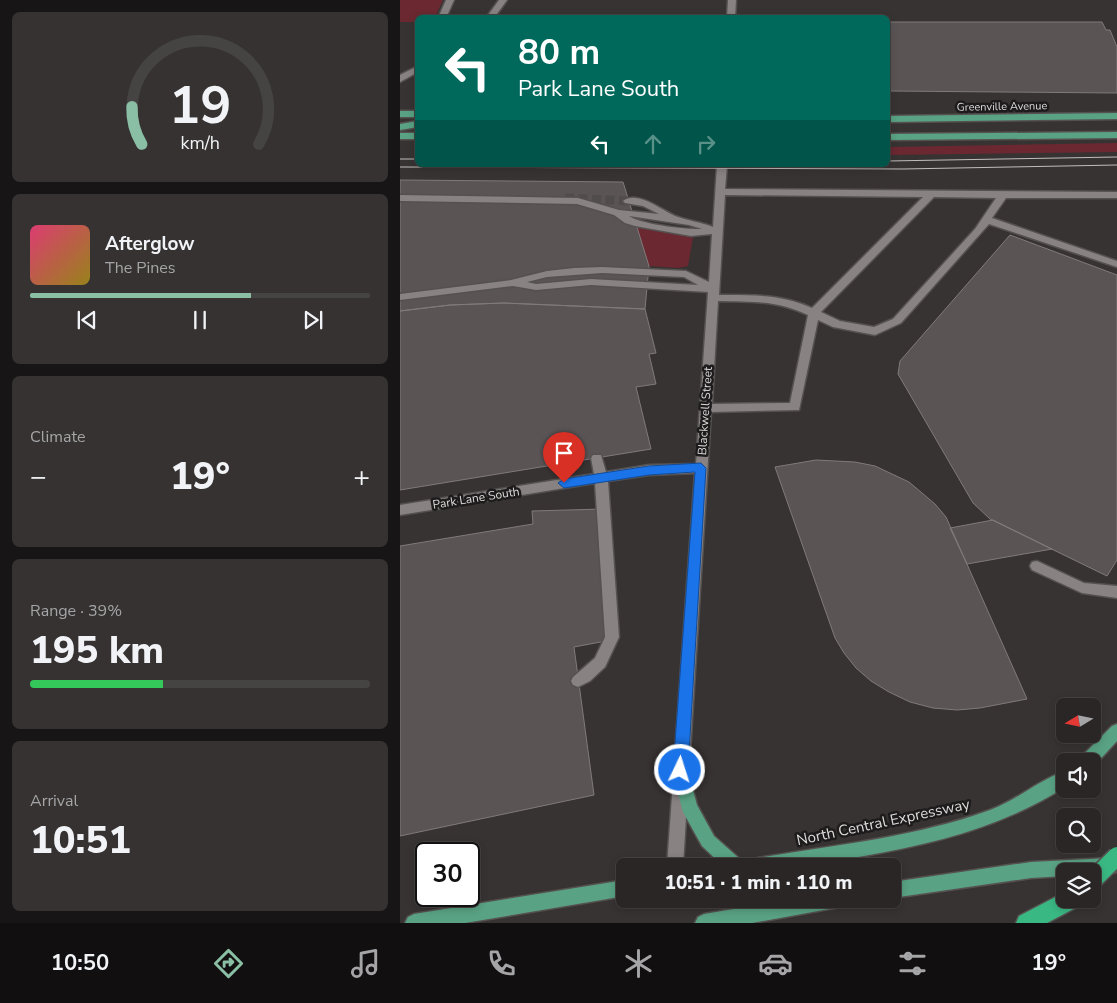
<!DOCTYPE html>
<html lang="en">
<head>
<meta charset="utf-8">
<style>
  :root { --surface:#2a2626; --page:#363232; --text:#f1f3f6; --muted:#a5a5a7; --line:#464343; --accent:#8abfa5 }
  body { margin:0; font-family:"Nunito Sans",sans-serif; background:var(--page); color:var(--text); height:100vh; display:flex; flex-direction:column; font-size:19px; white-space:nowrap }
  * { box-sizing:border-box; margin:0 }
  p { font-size:16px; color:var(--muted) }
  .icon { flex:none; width:28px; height:28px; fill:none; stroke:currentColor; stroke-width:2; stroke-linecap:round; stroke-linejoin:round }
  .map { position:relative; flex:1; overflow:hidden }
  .details { display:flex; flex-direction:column; gap:12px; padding:12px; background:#171515; width:400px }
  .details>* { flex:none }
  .hud { position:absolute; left:15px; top:15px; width:475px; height:152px; border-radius:8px; box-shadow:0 2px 8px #0003,0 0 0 1px var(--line); background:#00695c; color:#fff; overflow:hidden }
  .needle { width:32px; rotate:260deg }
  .controls { position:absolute; left:656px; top:698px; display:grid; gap:10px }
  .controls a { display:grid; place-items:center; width:45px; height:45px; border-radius:8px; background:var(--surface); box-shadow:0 2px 8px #0003,0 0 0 1px var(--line); font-size:25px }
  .speed { position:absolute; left:15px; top:842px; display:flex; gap:10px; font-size:25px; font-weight:700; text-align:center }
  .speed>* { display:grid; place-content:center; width:65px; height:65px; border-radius:50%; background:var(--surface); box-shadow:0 2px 8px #0003,0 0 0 1px var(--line); line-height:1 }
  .speed .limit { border:2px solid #111; border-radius:8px; background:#fff; color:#111 }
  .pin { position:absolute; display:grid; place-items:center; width:42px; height:42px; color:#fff; margin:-51px -21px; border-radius:50% 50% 50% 0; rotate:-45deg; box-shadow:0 0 5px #0007 }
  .pin .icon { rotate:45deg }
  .me { position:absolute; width:55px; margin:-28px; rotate:4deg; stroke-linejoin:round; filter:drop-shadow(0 0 4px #0008) }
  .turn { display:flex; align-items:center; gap:18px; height:105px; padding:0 20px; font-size:22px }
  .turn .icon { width:65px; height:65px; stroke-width:2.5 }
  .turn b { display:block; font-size:35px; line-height:42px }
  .lanes { display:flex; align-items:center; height:48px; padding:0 20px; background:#0003; justify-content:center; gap:25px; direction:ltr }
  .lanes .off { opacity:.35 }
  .big { font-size:38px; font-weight:800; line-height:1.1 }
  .details .tile { flex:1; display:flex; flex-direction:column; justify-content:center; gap:8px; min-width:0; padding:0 18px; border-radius:8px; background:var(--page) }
  .details .dial { align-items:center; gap:0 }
  .dial svg { height:130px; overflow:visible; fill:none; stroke:var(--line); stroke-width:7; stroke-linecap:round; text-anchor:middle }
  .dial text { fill:var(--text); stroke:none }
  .song { display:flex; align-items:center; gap:15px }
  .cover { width:60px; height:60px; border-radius:8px; background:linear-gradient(135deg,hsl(340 70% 55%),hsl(50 70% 35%)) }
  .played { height:5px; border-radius:2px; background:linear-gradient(90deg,var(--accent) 65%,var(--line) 65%) }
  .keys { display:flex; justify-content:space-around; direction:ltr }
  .heat { display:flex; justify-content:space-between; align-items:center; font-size:28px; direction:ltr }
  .charge { height:8px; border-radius:4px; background:linear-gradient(90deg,#34c759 39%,var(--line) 0) }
  .trip { position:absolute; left:216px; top:858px; width:285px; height:50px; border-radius:8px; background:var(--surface); box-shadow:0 2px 8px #0003,0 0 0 1px var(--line); font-weight:800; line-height:50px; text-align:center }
  .tabs { display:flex; height:80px; justify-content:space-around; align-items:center; background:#110f0f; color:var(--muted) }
  .tabs .icon { width:35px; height:35px }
  .tabs .current { color:var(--accent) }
  .tabs b { font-size:22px; color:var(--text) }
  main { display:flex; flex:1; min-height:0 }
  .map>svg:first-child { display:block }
  .green { fill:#6b2831 }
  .building { fill:#5a5455; stroke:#807a7a }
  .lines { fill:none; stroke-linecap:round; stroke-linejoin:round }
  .minor-tunnel { stroke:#514c4c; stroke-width:9; stroke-dasharray:9 4.5; stroke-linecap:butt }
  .minor-casing { stroke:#555151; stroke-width:3 }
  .major-casing { stroke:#555151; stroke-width:3 }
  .highway-casing { stroke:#555151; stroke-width:3 }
  .minor { fill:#888282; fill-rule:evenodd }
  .major { fill:#59a283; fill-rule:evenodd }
  .highway { fill:#3ab883; fill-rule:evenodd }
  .tram { stroke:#c1bdbd; stroke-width:1 }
  .highway-bridge-casing { stroke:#555151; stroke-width:21; stroke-linecap:butt }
  .highway-bridge { stroke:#3ab883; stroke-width:18 }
  .route { fill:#1a73e8; stroke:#114b97 }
  .labels { text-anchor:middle; stroke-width:5; stroke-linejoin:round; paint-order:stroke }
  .far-street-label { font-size:11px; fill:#dedbdb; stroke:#1e1b1c }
  .street-label { font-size:12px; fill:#dedbdb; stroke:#1e1b1c }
  .near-street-label { font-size:15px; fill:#dedbdb; stroke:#1e1b1c }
</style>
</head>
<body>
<main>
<section class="details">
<div class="tile dial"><svg viewBox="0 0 100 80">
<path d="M14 69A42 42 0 1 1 86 69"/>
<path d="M14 69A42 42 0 0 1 8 46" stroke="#8abfa5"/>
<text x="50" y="56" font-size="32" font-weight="700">19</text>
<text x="50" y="72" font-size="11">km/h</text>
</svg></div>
<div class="tile">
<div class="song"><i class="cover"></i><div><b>Afterglow</b><p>The Pines</p></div></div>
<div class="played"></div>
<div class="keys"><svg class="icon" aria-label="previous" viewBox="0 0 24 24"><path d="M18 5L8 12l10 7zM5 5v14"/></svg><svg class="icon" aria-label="pause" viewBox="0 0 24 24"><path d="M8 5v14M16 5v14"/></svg><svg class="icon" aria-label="next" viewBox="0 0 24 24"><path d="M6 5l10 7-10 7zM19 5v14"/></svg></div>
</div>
<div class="tile"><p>Climate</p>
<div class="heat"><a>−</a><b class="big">19°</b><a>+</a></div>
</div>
<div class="tile"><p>Range · 39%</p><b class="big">195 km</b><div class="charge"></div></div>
<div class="tile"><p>Arrival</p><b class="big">10:51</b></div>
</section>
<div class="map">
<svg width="717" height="923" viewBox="0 0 717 923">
  <rect width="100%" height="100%" fill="#383333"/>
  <path class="green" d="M0,0H43L35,17L18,18L17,22H0Z
    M717,143V152L488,155V147Z
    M236,226L293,237L288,266L279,268L249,266Z"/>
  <path class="building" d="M488,22H702L706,30H710L717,47V93L488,91Z
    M0,180L223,182L249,266L245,309L104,303L50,305L0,311Z
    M610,235L717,275V560L707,576L590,519L573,503L498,374L500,361Z
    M104,303L245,309L256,353L249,354L256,384L236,387L251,449L0,490V311L50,305Z
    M416,460L455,462L475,466L509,482L535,504L546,517L627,699L580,708L557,710L533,708L510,702L489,692L471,681L456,668L444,653L435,638L375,467Z
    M203,509L206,641L174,647L194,795L0,836V546L133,524L132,511Z
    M593,520L652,549L567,564L550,528Z"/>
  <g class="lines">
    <path class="minor-tunnel" d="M165,198L228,201"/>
    <g class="minor-casing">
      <path id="minor" d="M46,0H54L46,18H38Z
        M99,0H107L94,18H86Z
        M328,0H336L335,18H327Z
        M18,66V72L0,82V75Z
        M317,165H327L325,189L717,192V198H606L592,218L717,261V267L589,224L501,323L475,335L433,327L418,320L399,410L311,412L283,866H267L295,473L249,475L208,481L219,637L205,667L190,681L178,687L173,685L171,681L173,677L195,658L205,637L195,483L0,515V505L194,474L191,458L193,455H201L206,472L249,465L296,464L308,292L191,285L136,290L113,286L0,300V294L111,280L147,271L174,268L202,267L286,271L309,282L312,234L291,236L235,226L225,223L214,215L177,204L0,201V195L178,198L219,210L259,214L243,206L225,203L223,201C238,189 265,213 278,217C289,221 301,222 313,227ZM325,195L523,197L412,308C382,294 351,295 319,295ZM534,197L596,198L575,229L493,319L474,327L440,321L421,312ZM229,216L289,225L302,229C287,230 240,224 229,216ZM202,273L284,277L298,285L191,279L136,284L127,282L147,277ZM318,301C353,302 376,300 408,315L390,403L312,404Z
        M637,561L684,583L717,586V598L682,593L632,570L630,566L632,562Z"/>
    </g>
    <g class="major-casing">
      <path id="major" d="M0,111H18V117H0Z
        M717,113V119L488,122V116Z
        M18,121V127L0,130V124Z
        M717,132V138L488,140V134Z
        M0,133H18V139H0Z
        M717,724V741L694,766L692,761H680L682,756L712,726Z
        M280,763L286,765L297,805L314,836L341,860L343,866H323L302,846L283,812L272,770L274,765Z
        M665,771V787C602,827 536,843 464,856C426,863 388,869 350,866L352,860L358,858C435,845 516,837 590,810C617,800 639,780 665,771Z
        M710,858L717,863L716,872L710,874L692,875V871H665V876L631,878L492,898V882L631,862Z
        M225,880V896L65,923H5L8,917L14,914Z
        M394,899H448L446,905L440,907L352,923H295L298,917L304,914Z"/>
    </g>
    <g class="highway-casing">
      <path id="highway" d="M665,892V899H682L679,906L647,923H616L619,916Z"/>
    </g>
    <use href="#minor" class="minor"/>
    <use href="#major" class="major"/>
    <use href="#highway" class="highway"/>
    <path class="tram" d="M0,159H18
      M488,161L717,157
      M0,167L503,169L717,165"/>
    <g class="highway-bridge-casing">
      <path id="highway-bridge" d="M692,881L717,856"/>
    </g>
    <use href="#highway-bridge" class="highway-bridge"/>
  </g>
  <path class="route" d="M301,463L306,468L288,770L285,775L280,776L275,775L273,770L295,472L249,475L164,488L158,483L164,479L249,466Z"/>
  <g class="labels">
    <g class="far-street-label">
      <text transform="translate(602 106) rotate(-1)" y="4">Greenville Avenue</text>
    </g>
    <g class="street-label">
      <text transform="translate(305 411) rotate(-86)" y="4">Blackwell Street</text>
      <text transform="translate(76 498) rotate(-9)" y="4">Park Lane South</text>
    </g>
    <g class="near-street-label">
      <text transform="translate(483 822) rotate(-12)" y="5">North Central Expressway</text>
    </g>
  </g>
</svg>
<div class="controls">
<a><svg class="needle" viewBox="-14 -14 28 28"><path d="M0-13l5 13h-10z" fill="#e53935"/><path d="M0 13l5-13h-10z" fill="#a5a5a7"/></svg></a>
<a><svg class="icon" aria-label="sound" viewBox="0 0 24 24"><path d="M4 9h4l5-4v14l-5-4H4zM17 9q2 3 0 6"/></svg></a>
<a><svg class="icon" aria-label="search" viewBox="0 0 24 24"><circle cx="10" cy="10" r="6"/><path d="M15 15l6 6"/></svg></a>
<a><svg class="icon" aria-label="layers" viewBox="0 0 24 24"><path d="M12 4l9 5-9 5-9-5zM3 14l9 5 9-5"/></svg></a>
</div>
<div class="speed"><div class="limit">30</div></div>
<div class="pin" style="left:164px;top:483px;background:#d93025"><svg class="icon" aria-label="arrive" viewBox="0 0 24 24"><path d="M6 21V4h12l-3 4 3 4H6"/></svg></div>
<svg class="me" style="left:280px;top:770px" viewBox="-20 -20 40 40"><circle r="17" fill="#1a73e8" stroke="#fff" stroke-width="3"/><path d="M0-11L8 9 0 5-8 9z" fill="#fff"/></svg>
<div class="trip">10:51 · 1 min · 110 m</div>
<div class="hud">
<div class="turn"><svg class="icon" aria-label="left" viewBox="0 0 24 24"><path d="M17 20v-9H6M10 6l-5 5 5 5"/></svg><div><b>80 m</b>Park Lane South</div></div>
<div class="lanes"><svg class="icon" aria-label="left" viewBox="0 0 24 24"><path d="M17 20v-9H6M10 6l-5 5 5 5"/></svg><svg class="icon off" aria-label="ahead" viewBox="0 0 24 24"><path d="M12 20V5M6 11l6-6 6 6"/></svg><svg class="icon off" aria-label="right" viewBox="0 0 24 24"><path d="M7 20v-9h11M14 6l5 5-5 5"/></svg></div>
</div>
</div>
</main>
<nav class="tabs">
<b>10:50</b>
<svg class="icon current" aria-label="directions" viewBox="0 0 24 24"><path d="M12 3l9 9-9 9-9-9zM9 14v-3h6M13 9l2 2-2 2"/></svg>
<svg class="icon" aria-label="music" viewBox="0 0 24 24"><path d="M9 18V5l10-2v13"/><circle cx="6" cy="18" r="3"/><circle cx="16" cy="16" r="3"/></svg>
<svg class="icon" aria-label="phone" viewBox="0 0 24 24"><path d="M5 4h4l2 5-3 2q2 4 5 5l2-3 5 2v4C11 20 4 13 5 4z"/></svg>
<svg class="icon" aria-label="climate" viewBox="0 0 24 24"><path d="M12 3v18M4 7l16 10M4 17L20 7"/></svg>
<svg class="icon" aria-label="car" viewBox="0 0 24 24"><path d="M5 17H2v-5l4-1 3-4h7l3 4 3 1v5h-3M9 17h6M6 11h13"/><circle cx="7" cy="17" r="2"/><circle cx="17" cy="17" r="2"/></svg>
<svg class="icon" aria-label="filters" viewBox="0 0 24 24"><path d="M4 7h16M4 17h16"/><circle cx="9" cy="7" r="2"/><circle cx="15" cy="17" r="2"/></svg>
<b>19°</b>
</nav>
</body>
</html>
